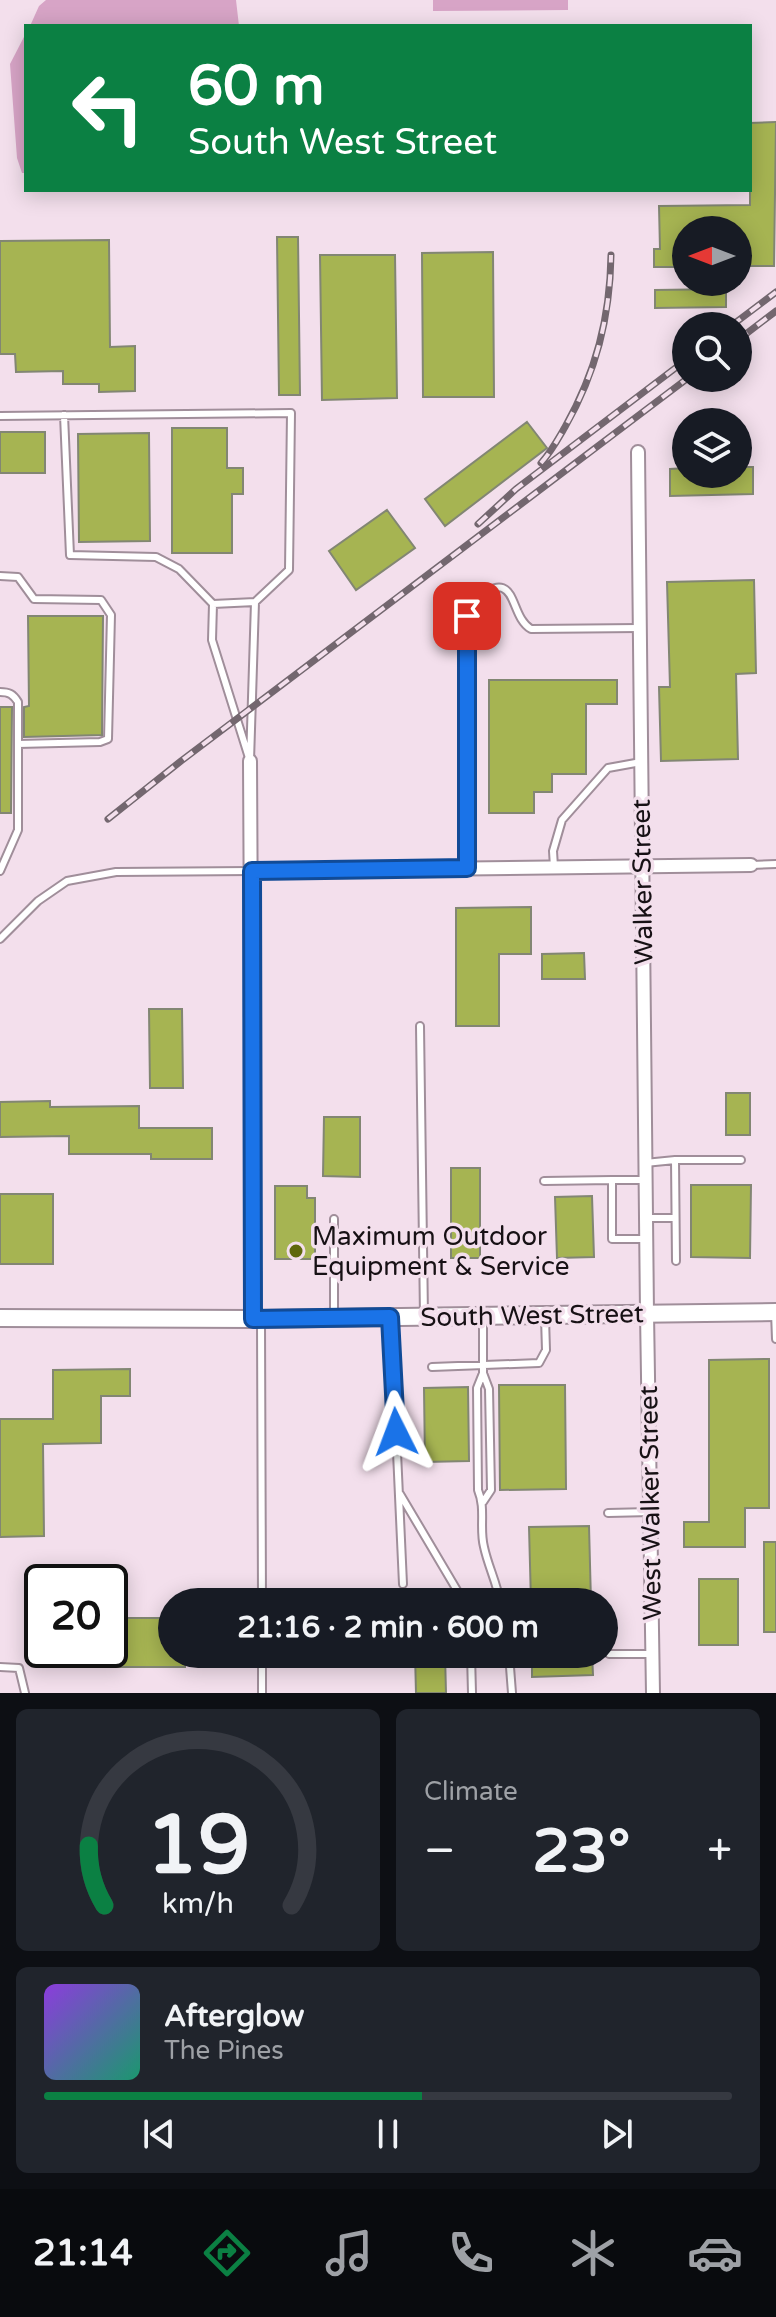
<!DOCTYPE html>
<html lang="en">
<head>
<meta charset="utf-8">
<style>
  :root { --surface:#171b24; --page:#20242c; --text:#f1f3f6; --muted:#9ea1a6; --line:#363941; --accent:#0b8043 }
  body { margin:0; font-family:"Varela Round",sans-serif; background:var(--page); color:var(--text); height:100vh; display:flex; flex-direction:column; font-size:30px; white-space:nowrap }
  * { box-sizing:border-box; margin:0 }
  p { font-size:26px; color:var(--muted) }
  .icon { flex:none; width:44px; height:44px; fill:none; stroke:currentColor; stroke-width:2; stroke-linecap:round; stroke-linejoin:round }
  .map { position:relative; height:1693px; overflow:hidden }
  .panel { display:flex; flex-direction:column; gap:16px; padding:16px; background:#0d0f14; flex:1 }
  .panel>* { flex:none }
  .top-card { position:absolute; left:24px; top:24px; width:728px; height:168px; border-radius:0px; box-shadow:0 4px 20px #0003; background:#0b8043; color:#fff; overflow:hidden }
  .needle { width:52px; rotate:270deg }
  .controls { position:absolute; left:672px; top:216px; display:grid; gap:16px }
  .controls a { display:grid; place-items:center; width:80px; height:80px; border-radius:50%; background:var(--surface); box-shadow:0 4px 20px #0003; font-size:40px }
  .speed { position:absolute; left:24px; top:1564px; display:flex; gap:16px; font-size:40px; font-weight:700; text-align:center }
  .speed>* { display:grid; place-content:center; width:104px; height:104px; border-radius:50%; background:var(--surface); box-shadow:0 4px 20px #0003; line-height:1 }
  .speed .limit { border:4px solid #111; border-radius:12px; background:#fff; color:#111 }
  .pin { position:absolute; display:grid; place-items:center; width:68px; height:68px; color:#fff; margin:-34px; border-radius:16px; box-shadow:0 4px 12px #0006 }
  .me { position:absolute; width:88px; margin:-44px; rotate:357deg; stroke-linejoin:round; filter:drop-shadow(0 0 6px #0008) }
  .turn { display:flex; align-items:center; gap:28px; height:168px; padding:0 32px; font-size:36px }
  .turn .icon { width:104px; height:104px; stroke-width:2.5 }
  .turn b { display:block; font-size:56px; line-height:68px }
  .big { font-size:60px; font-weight:700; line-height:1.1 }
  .panel .tile { flex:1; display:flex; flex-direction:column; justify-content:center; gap:12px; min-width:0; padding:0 28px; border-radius:12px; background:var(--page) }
  .panel .dial { align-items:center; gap:0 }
  .dial svg { height:208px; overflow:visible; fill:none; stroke:var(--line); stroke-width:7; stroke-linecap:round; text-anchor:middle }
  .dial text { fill:var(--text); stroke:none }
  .song { display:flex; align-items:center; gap:24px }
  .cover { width:96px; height:96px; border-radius:12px; background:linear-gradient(135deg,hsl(270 70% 55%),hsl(160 70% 35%)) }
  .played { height:8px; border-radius:4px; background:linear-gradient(90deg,var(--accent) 55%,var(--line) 55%) }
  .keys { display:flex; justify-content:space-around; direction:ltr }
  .heat { display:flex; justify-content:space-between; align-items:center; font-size:44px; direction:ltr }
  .panel .tiles { flex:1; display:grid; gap:16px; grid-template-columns:1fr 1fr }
  .tile:last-child { grid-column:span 2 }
  .trip { position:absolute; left:158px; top:1588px; width:460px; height:80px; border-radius:40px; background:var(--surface); box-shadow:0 4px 20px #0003; font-weight:700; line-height:80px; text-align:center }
  .tab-bar { display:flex; height:128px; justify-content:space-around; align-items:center; background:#090b0e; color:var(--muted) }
  .tab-bar .icon { width:56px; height:56px }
  .tab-bar .on { color:var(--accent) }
  .tab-bar b { font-size:36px; color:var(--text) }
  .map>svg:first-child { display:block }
  .green { fill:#d7a4c6 }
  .building { fill:#a6b452; stroke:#828673; stroke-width:2 }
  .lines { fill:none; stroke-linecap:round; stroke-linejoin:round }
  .service-casing { stroke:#a08e9a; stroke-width:10 }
  .minor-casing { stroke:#a08e9a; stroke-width:16 }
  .secondary-casing { stroke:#a08e9a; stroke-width:20 }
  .service { stroke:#fff; stroke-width:6 }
  .minor { stroke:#fff; stroke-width:12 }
  .secondary { stroke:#fff; stroke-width:16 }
  .rail-casing { stroke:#73676f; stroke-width:7 }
  .rail { stroke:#f3dfec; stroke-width:4; stroke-dasharray:12; stroke-linecap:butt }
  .route-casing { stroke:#114b97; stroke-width:20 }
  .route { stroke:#1a73e8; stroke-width:14 }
  .poi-dot { fill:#5f680d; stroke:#f3dfec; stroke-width:3 }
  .labels { text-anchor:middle; stroke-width:7; stroke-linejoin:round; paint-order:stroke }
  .street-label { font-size:26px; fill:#171115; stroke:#f3dfec }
  .poi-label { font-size:26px; fill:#171115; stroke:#f3dfec; text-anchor:start }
</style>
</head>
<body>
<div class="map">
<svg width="776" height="1693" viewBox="0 0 776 1693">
  <rect width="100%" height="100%" fill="#f3dfec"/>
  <path class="green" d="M46,0H236L239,26H30L39,6Z
    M433,0H568V10L433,11Z
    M26,33V173H22L17,158L10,64Z"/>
  <path class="building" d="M776,122L774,266H738V229L686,230V267H654V249H660L659,206L750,205V123Z
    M277,237H298L300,395H279Z
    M109,240L110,347L135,346V391L99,392V384H63V371L16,372L15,354H0V241Z
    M493,252L494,397H423L422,253Z
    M320,255H395L397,398L322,400Z
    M726,289V307L655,308V290Z
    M527,422L547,448L445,526L425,499Z
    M172,428H227V468H243V494H232V553H172Z
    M0,432H45V473H0Z
    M149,433L150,541L79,542L78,434Z
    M738,467H753V494L670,496V469L686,468V474H738Z
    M387,510L415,548L356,590L329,551Z
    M754,580L756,673L736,674L738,759L661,761L659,687H670L667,582Z
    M28,616H103L102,735L24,737V707L29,706Z
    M489,680H617V704H586V774H552V792H534V813H489Z
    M0,707H12L11,813H0Z
    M531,907V954H499V1026H456V908Z
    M584,953L585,979H542V954Z
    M149,1009H182L183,1088H150Z
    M726,1093H750V1135H726Z
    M50,1101V1107L139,1106V1128H212V1159H151V1154H69V1136L0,1137V1102Z
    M324,1117H360V1177L323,1176Z
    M451,1168H480V1258H451Z
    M691,1185H751L750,1258L691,1257Z
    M275,1186H307V1198H315V1259H275Z
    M0,1194H53V1264H0Z
    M592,1196L594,1257L557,1258L555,1197Z
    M769,1359V1508H745V1547H684V1522H709V1360Z
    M130,1369V1396H101V1443L43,1444L44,1536L0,1537V1419H53V1370Z
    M499,1385H565L566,1489L500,1490Z
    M468,1387L469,1461L425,1462L424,1388Z
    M589,1526L591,1602H531L529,1527Z
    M764,1542H776V1632H764Z
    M699,1579H738V1645H699Z
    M110,1618H172V1654H185V1667H107Z
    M415,1654H445L446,1693H416Z
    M532,1654H592L593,1675L532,1677Z"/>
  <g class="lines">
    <g class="service-casing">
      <path id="service" d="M64,415L70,555L156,557L179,569L213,604
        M0,416L291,413L289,570L255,602L213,604L212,640L250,761L255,602
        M0,576L18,577L34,599L101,600L111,615L108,739L100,742L18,744
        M0,692C9,692 13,694 18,702V830L0,871
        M751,865L776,864
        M554,867L553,851L562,820L608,768L641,762
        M467,868V616L472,601C520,563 507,615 531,629L639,628
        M0,939L38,901L67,881L116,872L252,871
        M420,1026L424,1317
        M645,1163L675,1160
        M645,1180H612V1239H646
        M544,1181L612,1180
        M646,1218H674
        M334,1219V1318
        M676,1261L675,1160H741
        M775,1312L776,1339
        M483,1318V1373L477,1388L478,1490C486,1509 479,1528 484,1547C488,1566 497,1583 500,1602
        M391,1320L403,1584
        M261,1322L262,1602
        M432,1367L539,1363L546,1350L545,1318
        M400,1494L464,1602
        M483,1502L491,1490L489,1389L483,1373
        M608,1513L651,1512
        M262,1654V1693
        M471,1654L472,1693
        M509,1654L512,1693
        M609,1654H653
        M0,1667L19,1668L25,1693"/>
    </g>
    <g class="minor-casing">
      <path id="minor" d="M638,452L647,1313L653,1693
        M250,761L253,1319
        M252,871L751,865"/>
    </g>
    <g class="secondary-casing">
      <path id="secondary" d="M0,1318L253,1319L776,1312"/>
    </g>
    <use href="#service" class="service"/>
    <use href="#minor" class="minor"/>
    <use href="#secondary" class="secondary"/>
    <g class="rail-casing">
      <path id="rail" d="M731,326L776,292
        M738,340L776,311
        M541,463C551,452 558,439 565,427C596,372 610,318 611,255
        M478,524L516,489L686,360
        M108,819L181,761L688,378"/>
    </g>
    <use href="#rail" class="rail"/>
  </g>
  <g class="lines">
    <g class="route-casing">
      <path id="route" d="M396,1432L390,1317L253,1319L252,871L467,868V616"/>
    </g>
    <use href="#route" class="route"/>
  </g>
  <circle class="poi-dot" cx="296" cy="1251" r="8"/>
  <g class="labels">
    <g class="street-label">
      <text transform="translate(642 882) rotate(-91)" y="9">Walker Street</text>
      <text transform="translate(532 1315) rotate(-1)" y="9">South West Street</text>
      <text transform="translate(650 1503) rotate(-91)" y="9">West Walker Street</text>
    </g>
    <g class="poi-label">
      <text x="312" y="1245">Maximum Outdoor<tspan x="312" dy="30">Equipment &amp; Service</tspan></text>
    </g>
  </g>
</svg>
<div class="controls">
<a><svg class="needle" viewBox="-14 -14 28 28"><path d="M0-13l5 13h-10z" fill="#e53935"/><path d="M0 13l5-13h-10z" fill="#9ea1a6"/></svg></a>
<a><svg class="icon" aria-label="search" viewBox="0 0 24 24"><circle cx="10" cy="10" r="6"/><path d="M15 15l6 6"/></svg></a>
<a><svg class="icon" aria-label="layers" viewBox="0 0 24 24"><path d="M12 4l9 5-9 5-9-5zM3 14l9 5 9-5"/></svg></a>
</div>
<div class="speed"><div class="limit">20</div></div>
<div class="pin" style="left:467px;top:616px;background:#d93025"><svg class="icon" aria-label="arrive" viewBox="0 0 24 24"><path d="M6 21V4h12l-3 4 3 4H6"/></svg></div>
<svg class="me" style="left:396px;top:1432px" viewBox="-20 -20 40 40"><path d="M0-17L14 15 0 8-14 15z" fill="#1a73e8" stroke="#fff" stroke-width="4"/></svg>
<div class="trip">21:16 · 2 min · 600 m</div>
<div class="top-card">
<div class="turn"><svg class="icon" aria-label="left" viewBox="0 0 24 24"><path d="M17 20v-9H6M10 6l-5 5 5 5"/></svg><div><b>60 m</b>South West Street</div></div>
</div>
</div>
<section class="panel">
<div class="tiles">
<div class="tile dial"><svg viewBox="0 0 100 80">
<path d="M14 69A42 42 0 1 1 86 69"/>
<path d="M14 69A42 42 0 0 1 8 46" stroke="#0b8043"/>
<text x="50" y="56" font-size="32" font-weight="700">19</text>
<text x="50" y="72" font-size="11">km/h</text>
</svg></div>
<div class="tile"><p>Climate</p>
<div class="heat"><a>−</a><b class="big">23°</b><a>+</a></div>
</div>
<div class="tile">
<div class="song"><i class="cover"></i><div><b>Afterglow</b><p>The Pines</p></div></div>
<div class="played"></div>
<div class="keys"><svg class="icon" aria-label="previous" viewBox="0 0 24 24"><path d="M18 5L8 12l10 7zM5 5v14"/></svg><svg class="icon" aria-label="pause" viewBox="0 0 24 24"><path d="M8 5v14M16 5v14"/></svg><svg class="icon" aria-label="next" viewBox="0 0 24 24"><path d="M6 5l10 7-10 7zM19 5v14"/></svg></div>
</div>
</div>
</section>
<nav class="tab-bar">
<b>21:14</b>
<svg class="icon on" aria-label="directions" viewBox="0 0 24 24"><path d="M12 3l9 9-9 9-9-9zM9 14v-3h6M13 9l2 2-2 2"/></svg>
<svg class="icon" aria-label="music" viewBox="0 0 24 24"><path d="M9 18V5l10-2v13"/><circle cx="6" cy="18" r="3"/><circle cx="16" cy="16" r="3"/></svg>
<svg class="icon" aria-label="phone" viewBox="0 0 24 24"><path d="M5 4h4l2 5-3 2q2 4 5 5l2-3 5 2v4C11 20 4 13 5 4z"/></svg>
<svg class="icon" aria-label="climate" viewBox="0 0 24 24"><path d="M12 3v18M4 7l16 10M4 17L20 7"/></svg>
<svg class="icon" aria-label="car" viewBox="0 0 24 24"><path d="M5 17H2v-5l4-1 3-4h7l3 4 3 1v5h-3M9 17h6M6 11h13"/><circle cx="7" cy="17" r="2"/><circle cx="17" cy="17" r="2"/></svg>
</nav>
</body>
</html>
